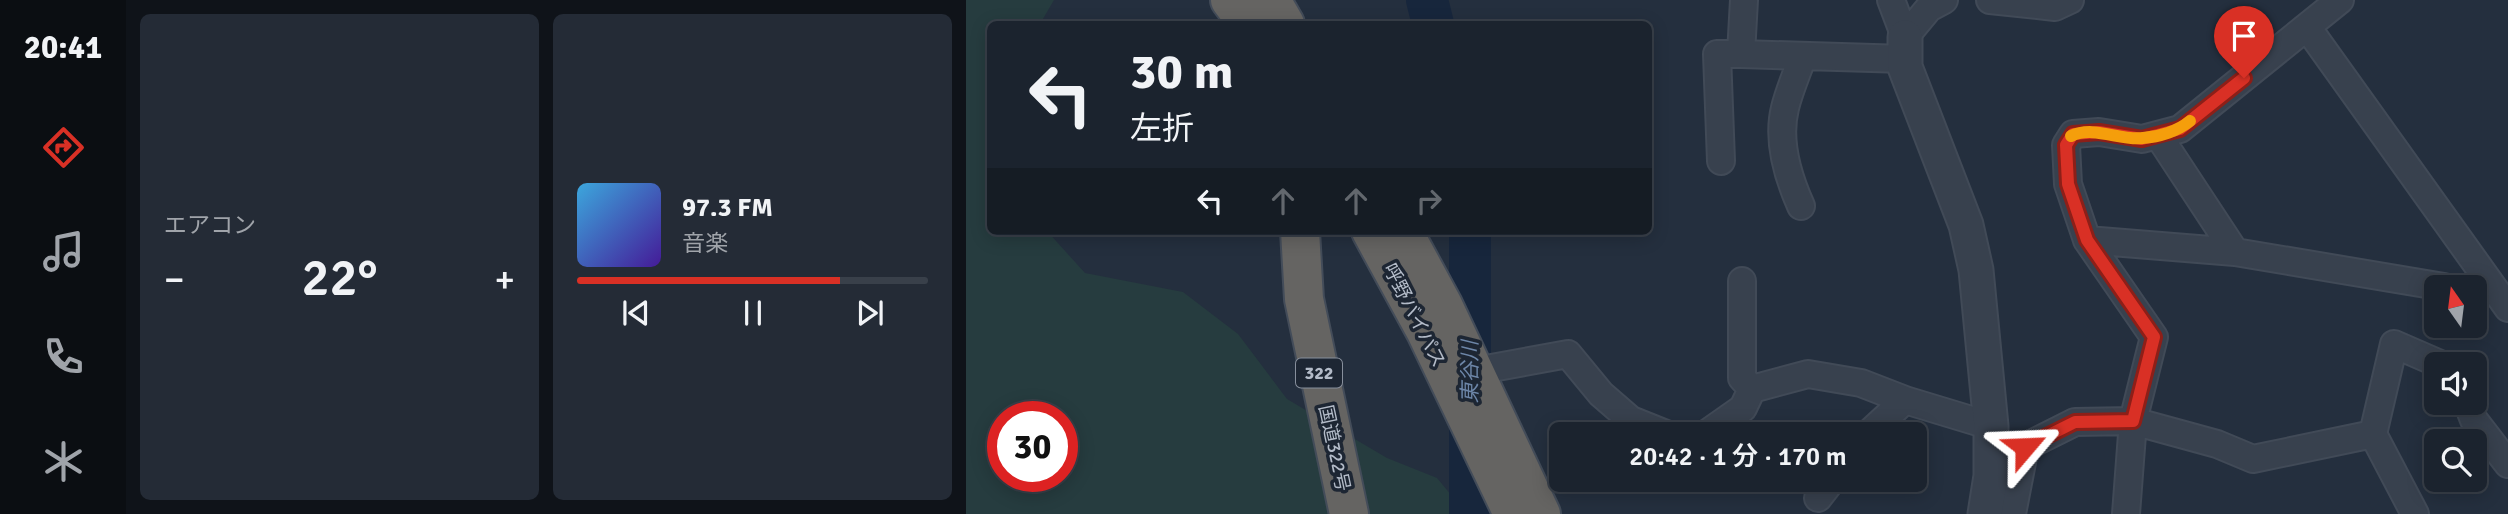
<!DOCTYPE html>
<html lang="ja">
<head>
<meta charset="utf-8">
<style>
  :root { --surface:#1b232e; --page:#242b36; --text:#f1f3f6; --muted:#a0a4aa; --line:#39404a; --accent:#d93025 }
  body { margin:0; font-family:Signika,"Noto Sans JP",sans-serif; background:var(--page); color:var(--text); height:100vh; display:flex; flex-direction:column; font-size:26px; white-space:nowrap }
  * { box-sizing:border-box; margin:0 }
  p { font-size:23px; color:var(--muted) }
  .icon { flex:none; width:38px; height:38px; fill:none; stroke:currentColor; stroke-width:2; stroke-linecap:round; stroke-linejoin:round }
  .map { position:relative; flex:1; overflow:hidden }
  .sheet { display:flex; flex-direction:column; gap:14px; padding:14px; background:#0f1319; width:840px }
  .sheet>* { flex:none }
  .guide { position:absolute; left:21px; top:21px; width:665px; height:214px; border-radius:10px; box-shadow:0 4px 18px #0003,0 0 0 2px var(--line); background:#1b232e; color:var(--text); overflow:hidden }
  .needle { width:46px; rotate:346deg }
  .fabs { position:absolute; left:1458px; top:275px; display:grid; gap:14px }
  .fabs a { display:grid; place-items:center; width:63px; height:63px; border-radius:10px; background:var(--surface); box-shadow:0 4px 18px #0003,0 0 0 2px var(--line); font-size:35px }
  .speed { position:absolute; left:21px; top:401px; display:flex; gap:14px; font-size:35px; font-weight:700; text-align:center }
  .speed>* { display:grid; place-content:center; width:91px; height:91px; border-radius:50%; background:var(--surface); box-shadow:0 4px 18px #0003,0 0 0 2px var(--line); line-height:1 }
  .speed .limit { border:10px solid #d22; background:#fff; color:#111 }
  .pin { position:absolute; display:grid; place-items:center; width:60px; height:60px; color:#fff; margin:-72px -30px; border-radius:50% 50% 50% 0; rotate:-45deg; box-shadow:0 0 7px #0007 }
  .pin .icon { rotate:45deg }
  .me { position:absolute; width:77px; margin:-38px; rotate:64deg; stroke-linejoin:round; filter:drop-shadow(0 0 5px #0008) }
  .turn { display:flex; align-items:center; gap:24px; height:147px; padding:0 28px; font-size:32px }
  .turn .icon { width:91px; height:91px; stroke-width:2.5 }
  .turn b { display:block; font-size:49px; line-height:60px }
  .lanes { display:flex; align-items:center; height:66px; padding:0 28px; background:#0003; justify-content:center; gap:35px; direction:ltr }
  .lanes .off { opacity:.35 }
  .big { font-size:52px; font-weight:600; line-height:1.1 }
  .sheet .card { flex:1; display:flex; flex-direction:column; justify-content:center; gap:10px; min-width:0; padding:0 24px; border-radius:10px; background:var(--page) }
  .song { display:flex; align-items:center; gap:21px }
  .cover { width:84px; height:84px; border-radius:10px; background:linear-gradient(135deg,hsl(200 70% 55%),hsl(260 70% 35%)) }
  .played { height:7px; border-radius:4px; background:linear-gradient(90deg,var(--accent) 75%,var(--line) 75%) }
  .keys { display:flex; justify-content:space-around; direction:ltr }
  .heat { display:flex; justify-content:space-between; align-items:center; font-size:38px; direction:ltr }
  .sheet .tiles { flex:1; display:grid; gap:14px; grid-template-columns:repeat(2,1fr) }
  .trip { position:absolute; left:583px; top:422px; width:378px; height:70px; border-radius:10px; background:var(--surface); box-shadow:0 4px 18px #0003,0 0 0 2px var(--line); font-weight:600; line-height:70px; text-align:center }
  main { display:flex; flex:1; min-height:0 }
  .dock { display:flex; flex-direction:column; width:126px; justify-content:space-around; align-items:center; background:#0b0e12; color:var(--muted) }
  .dock .icon { width:49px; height:49px }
  .dock .current { color:var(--accent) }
  .dock b { font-size:32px; color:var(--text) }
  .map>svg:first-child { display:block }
  .green { fill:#263c3f; fill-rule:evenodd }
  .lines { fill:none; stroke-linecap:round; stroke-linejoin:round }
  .river { stroke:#17263c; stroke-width:42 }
  .minor-casing { stroke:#414a57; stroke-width:30 }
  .tertiary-casing { stroke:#414a57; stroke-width:37 }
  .trunk-casing { stroke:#434c59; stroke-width:42 }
  .minor { stroke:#38414e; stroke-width:26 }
  .tertiary { stroke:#38414e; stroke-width:33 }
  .trunk { stroke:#656462; stroke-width:38 }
  .route-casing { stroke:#8d1f18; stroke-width:18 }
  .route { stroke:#d93025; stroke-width:12 }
  .slow { stroke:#f59e0b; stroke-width:12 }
  .labels { text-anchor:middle; stroke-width:7; stroke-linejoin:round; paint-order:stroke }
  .shield { fill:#1d2633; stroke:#878f9c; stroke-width:2 }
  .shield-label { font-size:18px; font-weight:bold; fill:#b4bcc9 }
  .street-label { font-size:19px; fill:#b4bcc9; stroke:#1d2633 }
  .water-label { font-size:21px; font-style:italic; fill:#6d86a8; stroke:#1d2633 }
</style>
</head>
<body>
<main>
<nav class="dock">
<b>20:41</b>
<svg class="icon current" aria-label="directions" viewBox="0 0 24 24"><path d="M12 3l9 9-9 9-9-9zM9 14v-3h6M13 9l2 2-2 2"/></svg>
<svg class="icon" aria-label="music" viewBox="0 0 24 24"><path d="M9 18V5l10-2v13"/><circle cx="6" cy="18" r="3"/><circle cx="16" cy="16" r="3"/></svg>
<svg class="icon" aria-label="phone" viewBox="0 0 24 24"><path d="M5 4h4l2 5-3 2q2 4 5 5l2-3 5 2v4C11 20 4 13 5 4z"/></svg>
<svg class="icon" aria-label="climate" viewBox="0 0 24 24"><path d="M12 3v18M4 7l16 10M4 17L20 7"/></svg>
</nav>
<section class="sheet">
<div class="tiles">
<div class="card"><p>エアコン</p>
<div class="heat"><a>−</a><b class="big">22°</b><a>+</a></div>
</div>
<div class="card">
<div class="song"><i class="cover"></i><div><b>97.3 FM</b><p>音楽</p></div></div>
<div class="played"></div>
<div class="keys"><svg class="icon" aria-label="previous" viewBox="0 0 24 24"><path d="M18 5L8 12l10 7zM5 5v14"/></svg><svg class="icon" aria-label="pause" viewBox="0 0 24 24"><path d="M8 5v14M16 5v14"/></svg><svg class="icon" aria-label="next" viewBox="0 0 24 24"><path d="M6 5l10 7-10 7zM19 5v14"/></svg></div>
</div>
</div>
</section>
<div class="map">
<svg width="1542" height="514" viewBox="0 0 1542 514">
  <rect width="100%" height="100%" fill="#242f3e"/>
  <path class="green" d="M0,0H88L74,24H24V231H81L119,273L217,292L272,334L321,399L421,458L471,478L495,507L496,514H0ZM37,416H96V476H37Z"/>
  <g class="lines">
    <path class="river" d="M461,0L467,24
      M504,231V514"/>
    <g class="minor-casing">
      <path id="minor" d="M778,0L775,54L939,59
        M925,0L939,37L963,8L978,0
        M1024,0L1089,7L1104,0
        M1341,27L1542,308
        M1192,135L1269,252
        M755,161L751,54H775
        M835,206C822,177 811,140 819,108C823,91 831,73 837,56
        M1121,240L1269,252L1478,287
        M776,281V378L786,389L842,374L895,383L939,400L1025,426
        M509,371L602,354L635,394L665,420L700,434
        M1501,402L1508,420L1542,464
        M740,434L777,408L786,389
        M902,434L939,400
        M1407,434L1428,344L1474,364
        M852,498L866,480
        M1046,514L1059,447L1109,422L1167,421L1188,337L1121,240L1102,184L1100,145L1107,134L1133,132L1176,139L1214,129L1374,0
        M1160,514L1167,421L1251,444L1287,459L1407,434L1449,514"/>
    </g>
    <g class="tertiary-casing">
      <path id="tertiary" d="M939,37V67L1000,225L1010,270L1025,426V476L1019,514"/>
    </g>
    <g class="trunk-casing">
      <path id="trunk" d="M264,0L282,24
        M305,0L319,24
        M334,231L338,299L383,514
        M405,231L460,332L547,514
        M437,231L477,305L575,514"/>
    </g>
    <use href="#minor" class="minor"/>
    <use href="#tertiary" class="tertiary"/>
    <use href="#trunk" class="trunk"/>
  </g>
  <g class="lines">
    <g class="route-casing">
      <path id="route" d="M1059,447L1109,422L1167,421L1188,337L1121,240L1102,184L1100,145L1107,134L1133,132L1176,139L1214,129L1278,78"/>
    </g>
    <use href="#route" class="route"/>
    <path class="slow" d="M1105,136C1128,125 1154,141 1177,138C1193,137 1212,131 1224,121"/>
  </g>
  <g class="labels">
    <rect class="shield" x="330" y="358.5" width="46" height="29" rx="5"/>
    <g class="shield-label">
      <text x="353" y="379">322</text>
    </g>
    <g class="street-label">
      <text transform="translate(449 315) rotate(63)" y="7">呼野バイパス</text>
      <text transform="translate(369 448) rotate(78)" y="7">国道322号</text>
    </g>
    <g class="water-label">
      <text transform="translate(504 372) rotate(-90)" y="7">東谷川</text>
    </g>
  </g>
</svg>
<div class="fabs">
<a><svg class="needle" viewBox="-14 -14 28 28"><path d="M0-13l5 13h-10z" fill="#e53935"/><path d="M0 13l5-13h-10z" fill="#a0a4aa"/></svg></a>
<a><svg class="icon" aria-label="sound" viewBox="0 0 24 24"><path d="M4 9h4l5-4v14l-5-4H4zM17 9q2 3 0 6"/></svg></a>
<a><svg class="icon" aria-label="search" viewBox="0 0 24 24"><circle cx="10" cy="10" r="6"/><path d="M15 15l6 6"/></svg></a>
</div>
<div class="speed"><div class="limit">30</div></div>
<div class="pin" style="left:1278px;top:78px;background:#d93025"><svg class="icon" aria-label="arrive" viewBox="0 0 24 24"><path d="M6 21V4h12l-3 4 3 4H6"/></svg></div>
<svg class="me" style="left:1059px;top:447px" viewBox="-20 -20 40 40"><path d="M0-17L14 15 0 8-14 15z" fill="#d93025" stroke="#fff" stroke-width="4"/></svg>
<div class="trip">20:42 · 1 分 · 170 m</div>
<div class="guide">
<div class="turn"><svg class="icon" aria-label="left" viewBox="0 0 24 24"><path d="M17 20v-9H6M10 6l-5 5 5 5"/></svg><div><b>30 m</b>左折</div></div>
<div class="lanes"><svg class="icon" aria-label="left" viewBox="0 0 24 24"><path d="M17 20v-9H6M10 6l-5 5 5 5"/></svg><svg class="icon off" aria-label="ahead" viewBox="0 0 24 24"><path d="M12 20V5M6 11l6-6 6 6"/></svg><svg class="icon off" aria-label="ahead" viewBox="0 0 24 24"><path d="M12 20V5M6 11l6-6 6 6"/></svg><svg class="icon off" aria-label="right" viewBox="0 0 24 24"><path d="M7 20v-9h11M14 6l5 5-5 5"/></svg></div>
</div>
</div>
</main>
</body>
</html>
